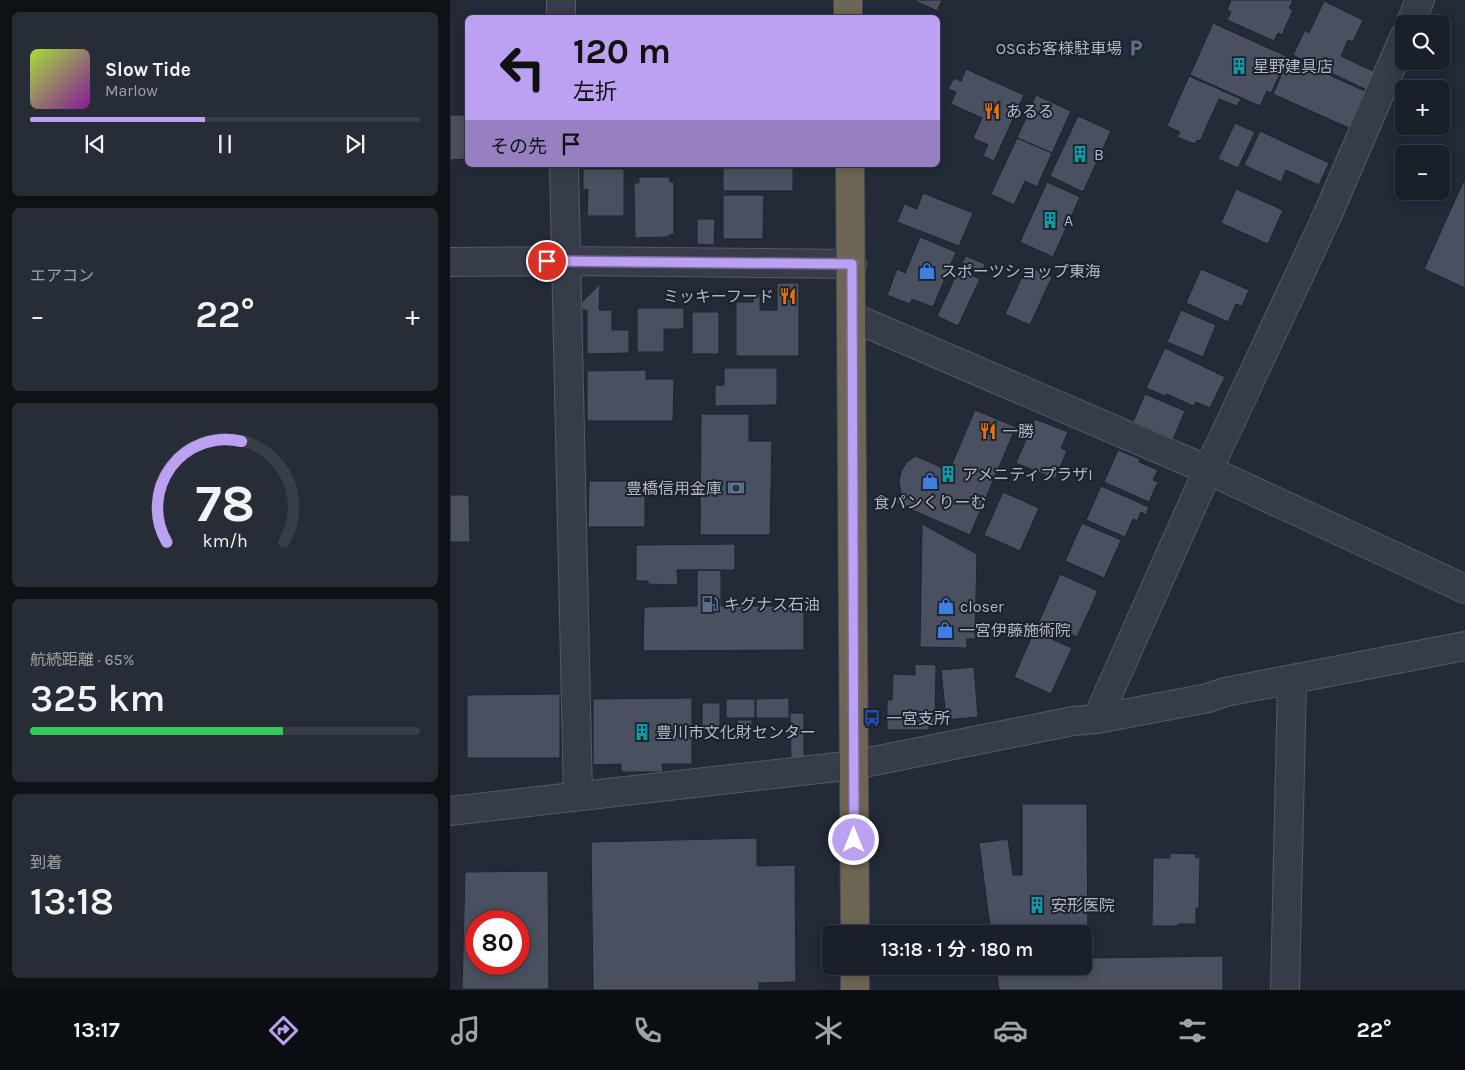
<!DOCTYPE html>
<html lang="ja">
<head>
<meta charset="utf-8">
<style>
  :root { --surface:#1a202a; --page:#272d36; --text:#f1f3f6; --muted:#9fa3a8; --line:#383e47; --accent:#bca0f2 }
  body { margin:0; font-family:Karla,"Noto Sans JP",sans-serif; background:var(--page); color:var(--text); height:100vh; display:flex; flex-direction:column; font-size:19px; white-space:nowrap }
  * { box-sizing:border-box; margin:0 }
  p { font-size:16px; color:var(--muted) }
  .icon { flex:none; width:28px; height:28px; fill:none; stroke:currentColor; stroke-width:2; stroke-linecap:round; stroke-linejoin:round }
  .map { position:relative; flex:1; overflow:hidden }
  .side { display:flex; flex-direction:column; gap:12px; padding:12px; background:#0e1217; width:450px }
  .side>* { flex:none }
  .guide { position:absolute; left:15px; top:15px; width:475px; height:152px; border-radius:8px; box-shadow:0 2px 12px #0003,0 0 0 1px var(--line); background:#bca0f2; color:#111; overflow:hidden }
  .controls { position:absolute; left:945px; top:15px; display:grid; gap:10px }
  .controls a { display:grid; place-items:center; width:55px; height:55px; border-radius:8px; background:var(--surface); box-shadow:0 2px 12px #0003,0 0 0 1px var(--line); font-size:25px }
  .speed { position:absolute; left:15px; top:910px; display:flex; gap:10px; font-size:25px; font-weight:700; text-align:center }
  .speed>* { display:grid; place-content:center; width:65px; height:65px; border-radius:50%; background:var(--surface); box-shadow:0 2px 12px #0003,0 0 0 1px var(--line); line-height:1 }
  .speed .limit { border:8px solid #d22; background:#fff; color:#111 }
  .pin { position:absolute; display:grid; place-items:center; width:42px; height:42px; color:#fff; margin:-21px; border:2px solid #fff; border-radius:50%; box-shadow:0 1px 5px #0007 }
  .me { position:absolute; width:55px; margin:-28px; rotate:0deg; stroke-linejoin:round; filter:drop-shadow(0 0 4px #0008) }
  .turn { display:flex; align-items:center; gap:18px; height:105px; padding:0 25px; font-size:22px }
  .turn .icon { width:65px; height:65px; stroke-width:2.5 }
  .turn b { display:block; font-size:35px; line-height:42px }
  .then { display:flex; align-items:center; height:48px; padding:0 25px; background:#0003; gap:10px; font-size:19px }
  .big { font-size:38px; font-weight:600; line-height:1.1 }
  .side .widget { flex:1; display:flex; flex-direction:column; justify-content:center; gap:8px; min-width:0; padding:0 18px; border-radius:8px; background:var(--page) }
  .side .dial { align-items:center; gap:0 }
  .dial svg { height:130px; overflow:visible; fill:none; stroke:var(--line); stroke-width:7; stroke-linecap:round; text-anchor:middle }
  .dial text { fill:var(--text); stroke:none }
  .song { display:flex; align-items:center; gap:15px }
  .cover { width:60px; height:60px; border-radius:8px; background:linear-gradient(135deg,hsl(80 70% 55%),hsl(290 70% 35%)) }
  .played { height:5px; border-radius:2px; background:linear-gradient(90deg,var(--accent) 45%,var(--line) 45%) }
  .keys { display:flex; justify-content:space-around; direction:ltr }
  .heat { display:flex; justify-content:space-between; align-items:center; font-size:28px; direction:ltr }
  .charge { height:8px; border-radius:4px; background:linear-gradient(90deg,#34c759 65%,var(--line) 0) }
  .trip { position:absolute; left:372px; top:925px; width:270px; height:50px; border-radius:8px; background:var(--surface); box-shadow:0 2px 12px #0003,0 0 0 1px var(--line); font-weight:600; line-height:50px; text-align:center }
  .tab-bar { display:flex; height:80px; justify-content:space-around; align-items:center; background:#0a0d11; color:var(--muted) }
  .tab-bar .icon { width:35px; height:35px }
  .tab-bar .selected { color:var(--accent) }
  .tab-bar b { font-size:22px; color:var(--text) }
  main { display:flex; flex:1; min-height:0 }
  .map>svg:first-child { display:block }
  .building { fill:#495060; stroke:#1e232f; fill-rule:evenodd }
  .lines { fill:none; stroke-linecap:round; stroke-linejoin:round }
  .street-casing { stroke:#545a66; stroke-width:30 }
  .highway-casing { stroke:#414753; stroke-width:30 }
  .street { stroke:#363c48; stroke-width:28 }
  .highway { stroke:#6e6654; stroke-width:28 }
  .route-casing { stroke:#7a689d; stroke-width:12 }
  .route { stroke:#bca0f2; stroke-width:9 }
  .labels { text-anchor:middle; stroke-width:4; stroke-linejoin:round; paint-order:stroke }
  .poi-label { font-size:16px; fill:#b1b7c4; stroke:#1c212d; text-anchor:start }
</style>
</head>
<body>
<main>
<section class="side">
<div class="widget">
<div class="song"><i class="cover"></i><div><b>Slow Tide</b><p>Marlow</p></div></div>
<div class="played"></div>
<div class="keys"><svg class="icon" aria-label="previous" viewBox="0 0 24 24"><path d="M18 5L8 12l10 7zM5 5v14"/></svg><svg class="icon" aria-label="pause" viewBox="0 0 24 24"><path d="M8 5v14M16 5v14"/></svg><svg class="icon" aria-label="next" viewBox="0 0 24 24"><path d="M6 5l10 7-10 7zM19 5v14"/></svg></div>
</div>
<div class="widget"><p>エアコン</p>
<div class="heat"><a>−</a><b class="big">22°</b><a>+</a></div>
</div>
<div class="widget dial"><svg viewBox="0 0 100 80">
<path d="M14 69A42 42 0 1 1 86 69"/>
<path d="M14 69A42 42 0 0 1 60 7" stroke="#bca0f2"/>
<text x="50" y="56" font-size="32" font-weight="700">78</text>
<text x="50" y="72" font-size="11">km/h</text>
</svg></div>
<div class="widget"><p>航続距離 · 65%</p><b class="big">325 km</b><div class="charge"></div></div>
<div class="widget"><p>到着</p><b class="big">13:18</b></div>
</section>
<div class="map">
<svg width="1015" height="990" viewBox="0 0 1015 990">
  <rect width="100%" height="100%" fill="#232a38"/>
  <path class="building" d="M463,0H492L487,11Z
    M781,0H843L839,8L843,10L832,35L828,33L824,41L777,20L781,12L777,10Z
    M874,1L913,20L903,42L898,40L891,56L925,72L917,90L843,55L855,30L859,33Z
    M763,23L838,57L821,93L817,91L810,106L740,75Z
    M839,57L915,91L899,128L823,94Z
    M516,69L574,95L544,161L533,156L538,145L523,138L532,118L501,104L506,92L498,89L504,78L511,81Z
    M739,76L791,99L787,106L769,99L750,141L747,140L745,144L727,137L730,132L717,126Z
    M586,95L621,111L602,153L567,138Z
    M0,115H18V159L0,160Z
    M628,116L661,131L633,192L600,176Z
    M785,123L805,132L788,168L768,159Z
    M810,131L879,163L869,185L836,170L831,182L794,165Z
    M567,138L602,153L587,187L575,181L564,205L541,194Z
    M273,168H343V191H273Z
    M133,169H174V216H137L138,189L133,190Z
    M189,177H219L220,182H224V234L219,235V237L185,238L184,183H189Z
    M1015,178V288L974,269Z
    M597,182L630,197L603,257L570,242Z
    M786,189L833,210L818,244L771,223Z
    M473,193L523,213L509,246L447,222L454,204L467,209Z
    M273,195H314L313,239H273Z
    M247,219H265L264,245L247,244Z
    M470,237L506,252L483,307L462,299L460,304L437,295L447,269L455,273Z
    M516,256L535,264L531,274L511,265Z
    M577,266L602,277L580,325L555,314Z
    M509,269L530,279L508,326L487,316Z
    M751,269L799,290L792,306L786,304L778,322L736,303Z
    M327,283H349V356H286V302H303V294H310V310H327Z
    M150,284L149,310H162V330H179V353L137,354V310H132V302Z
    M187,308H234V329H214V352H187Z
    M731,310L766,325L753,357L717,342Z
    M242,312H269V354H242Z
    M715,348L775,377L760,408L746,402L743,406L717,394L715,396L696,388Z
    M274,368H327V405L265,406V385H274Z
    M196,370V379H224L223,421H137V371Z
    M695,394L735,411L723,439L683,422Z
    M525,410L566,427L520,535L446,503L451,492L449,482L451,471L457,462L461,459L466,456L499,471Z
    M251,414H299V441H322L320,535H250Z
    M585,419L618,432L611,448L617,451L605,479L566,463Z
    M668,450L690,459L689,462L708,470L703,480L708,482L699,502L654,482Z
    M139,481H195V527H138Z
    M651,486L699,507L696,515L691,512L687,521L683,519L675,537L636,520Z
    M553,492L589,508L570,551L534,535Z
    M0,495H19L20,542H0Z
    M632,523L671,540L654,578L615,561Z
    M472,524L527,554L525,639H517V648L470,647Z
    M285,544V570H227L228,585L198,584V581H186V545Z
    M247,570H271V606H354V650L193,651L194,607L247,606Z
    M610,574L648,591L627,637L620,634L618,640L587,626Z
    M584,631L622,648L601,694L564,677Z
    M465,664L486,665L485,726H479V730H437V700H442L443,674L465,675Z
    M524,667L528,717L496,720L491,670Z
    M110,694V758H17V695Z
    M242,698V764H212L213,772H171V764L143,765V699Z
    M339,698V718H306V699Z
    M276,699H305V718H276Z
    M252,703H270V730H252Z
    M340,713H354V759H341Z
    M287,720H302V738H288Z
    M572,804H637L638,958L773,956V990H549L546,966H634V934H541L529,843L558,839L563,875H572Z
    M307,838V866L345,865L346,982L309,983V990H143L141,842Z
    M720,853L746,854V858L750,857L749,908H746V924H728V926H702L703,858H720Z
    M98,871L99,989H12L15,872ZM26,921H69V964H26Z"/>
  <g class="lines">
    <g class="street-casing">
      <path id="street" d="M111,0V18
        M960,24L970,0
        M114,165L128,796
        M0,262L116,261L402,264
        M402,317L758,470L1015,589
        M647,719L758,470L877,216L954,37
        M0,811L404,765L623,721L647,719L758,698L775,692L1015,646
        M835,990L842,680"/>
    </g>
    <g class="highway-casing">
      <path id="highway" d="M398,0V18
        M400,165L405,934
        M405,966V990"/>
    </g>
    <use href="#street" class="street"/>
    <use href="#highway" class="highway"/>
  </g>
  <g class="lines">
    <g class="route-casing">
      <path id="route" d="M97,261L402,264L404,840"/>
    </g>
    <use href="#route" class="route"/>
  </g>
  <defs>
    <g id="parking-bare" transform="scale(1.35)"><path d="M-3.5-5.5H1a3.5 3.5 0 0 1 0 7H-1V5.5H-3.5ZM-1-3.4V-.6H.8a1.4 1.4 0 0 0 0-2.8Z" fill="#5c6f8a" stroke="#1c212d" stroke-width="2.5" paint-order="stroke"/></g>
    <g id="building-bare" transform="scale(1.35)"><path d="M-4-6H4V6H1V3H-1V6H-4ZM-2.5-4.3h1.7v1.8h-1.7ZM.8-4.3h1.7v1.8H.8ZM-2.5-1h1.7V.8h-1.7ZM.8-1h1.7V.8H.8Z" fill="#0f9aa8" stroke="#1c212d" stroke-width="2.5" paint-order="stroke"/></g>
    <g id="restaurant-bare" transform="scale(1.35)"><path d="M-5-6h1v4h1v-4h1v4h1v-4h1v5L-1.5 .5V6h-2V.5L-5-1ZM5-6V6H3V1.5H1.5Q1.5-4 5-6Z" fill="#e8710a" stroke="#1c212d" stroke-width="2.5" paint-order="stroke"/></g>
    <g id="shop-bare" transform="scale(1.35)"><path d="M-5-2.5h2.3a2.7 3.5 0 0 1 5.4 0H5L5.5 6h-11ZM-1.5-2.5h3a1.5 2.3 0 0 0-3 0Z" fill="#3f7fe0" stroke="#1c212d" stroke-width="2.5" paint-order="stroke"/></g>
    <g id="bank-bare" transform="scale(1.35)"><path d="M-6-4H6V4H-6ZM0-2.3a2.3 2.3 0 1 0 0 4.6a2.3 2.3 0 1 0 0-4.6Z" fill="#5c6f8a" stroke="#1c212d" stroke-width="2.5" paint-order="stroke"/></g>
    <g id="fuel-bare" transform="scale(1.35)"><path d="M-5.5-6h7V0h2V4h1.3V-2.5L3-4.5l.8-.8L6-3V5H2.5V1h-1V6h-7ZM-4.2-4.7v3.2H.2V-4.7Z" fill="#5c6f8a" stroke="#1c212d" stroke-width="2.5" paint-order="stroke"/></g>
    <g id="bus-bare" transform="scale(1.35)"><path d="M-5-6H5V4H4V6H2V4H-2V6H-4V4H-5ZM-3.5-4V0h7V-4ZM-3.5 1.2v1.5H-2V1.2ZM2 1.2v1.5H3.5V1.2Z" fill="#1a4fb4" stroke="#1c212d" stroke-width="2.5" paint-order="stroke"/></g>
  </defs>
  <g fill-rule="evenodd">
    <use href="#parking-bare" x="686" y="48"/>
    <use href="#building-bare" x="789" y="66"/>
    <use href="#restaurant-bare" x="542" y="111"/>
    <use href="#building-bare" x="630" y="154"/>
    <use href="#building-bare" x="600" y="220"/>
    <use href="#shop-bare" x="477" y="271"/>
    <use href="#restaurant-bare" x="338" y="296"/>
    <use href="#restaurant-bare" x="538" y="431"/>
    <use href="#building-bare" x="498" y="474"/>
    <use href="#shop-bare" x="480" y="481"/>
    <use href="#bank-bare" x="286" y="488"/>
    <use href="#fuel-bare" x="260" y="604"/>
    <use href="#shop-bare" x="496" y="606"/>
    <use href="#shop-bare" x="495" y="630"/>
    <use href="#bus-bare" x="422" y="718"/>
    <use href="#building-bare" x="192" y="732"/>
    <use href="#building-bare" x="587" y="905"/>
  </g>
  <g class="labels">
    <g class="poi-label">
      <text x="672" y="54" text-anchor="end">OSGお客様駐車場</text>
      <text x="803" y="72">星野建具店</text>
      <text x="556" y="117">あるる</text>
      <text x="644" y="160">B</text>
      <text x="614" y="226">A</text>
      <text x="491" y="277">スポーツショップ東海</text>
      <text x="324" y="302" text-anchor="end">ミッキーフード</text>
      <text x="552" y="437">一勝</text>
      <text x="512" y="480">アメニティプラザI</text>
      <text x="272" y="494" text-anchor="end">豊橋信用金庫</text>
      <text x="480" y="508" text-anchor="middle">食パンくりーむ</text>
      <text x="274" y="610">キグナス石油</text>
      <text x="510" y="612">closer</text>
      <text x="509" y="636">一宮伊藤施術院</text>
      <text x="436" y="724">一宮支所</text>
      <text x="206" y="738">豊川市文化財センター</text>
      <text x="601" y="911">安形医院</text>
    </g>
  </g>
</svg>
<div class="controls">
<a><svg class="icon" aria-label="search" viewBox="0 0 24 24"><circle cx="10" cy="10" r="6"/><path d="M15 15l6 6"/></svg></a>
<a>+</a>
<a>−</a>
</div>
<div class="speed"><div class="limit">80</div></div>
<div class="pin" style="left:97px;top:261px;background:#d93025"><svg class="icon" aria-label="arrive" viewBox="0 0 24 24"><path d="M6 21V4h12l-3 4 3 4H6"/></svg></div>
<svg class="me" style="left:404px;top:840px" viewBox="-20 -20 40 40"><circle r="17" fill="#bca0f2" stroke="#fff" stroke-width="3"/><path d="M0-11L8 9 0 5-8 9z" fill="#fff"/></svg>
<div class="trip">13:18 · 1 分 · 180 m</div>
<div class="guide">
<div class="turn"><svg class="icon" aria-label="left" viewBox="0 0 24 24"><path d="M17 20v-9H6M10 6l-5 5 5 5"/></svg><div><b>120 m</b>左折</div></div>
<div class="then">その先<svg class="icon" aria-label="arrive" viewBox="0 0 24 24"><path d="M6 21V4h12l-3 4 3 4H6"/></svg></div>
</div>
</div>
</main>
<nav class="tab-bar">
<b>13:17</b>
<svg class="icon selected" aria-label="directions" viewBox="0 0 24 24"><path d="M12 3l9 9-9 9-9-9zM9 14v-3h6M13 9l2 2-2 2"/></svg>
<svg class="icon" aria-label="music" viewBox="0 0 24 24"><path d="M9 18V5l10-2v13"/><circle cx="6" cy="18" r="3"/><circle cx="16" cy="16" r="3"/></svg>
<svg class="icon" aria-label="phone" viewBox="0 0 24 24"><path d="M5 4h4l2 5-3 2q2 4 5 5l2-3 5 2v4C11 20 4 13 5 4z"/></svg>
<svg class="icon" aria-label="climate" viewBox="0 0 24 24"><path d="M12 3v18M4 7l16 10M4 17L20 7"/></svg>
<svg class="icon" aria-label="car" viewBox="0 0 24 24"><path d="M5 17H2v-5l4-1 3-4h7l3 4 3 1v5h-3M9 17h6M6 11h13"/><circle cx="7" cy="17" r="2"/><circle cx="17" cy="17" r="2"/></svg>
<svg class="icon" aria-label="filters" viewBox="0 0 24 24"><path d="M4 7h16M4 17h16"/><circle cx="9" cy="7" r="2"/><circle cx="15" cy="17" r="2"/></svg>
<b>22°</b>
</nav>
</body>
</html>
